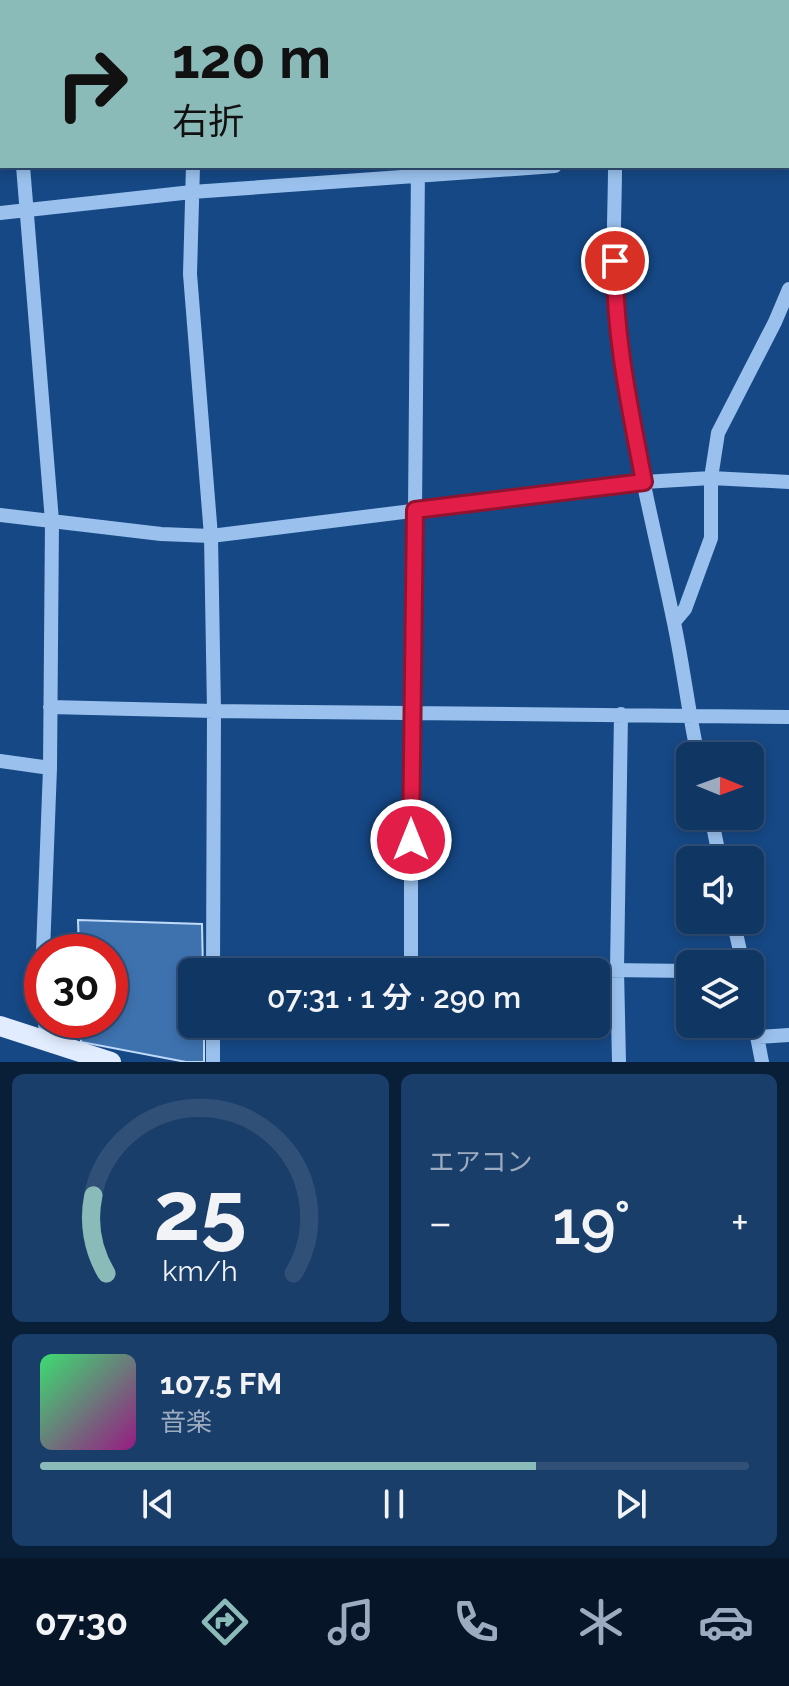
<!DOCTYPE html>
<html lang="ja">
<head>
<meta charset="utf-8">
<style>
  :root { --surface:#103664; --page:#193e6a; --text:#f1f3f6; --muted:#9cabbf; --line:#305078; --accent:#8bbbb9 }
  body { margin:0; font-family:Raleway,"Noto Sans JP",sans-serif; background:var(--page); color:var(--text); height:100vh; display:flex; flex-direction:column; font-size:30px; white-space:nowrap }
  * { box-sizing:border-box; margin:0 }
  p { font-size:26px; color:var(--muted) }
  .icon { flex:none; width:44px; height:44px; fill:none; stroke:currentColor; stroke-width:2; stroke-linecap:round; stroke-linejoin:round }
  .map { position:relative; height:1062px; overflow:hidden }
  .side { display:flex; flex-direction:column; gap:12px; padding:12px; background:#091e37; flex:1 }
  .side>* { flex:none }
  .guide { position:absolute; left:0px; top:0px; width:790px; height:168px; box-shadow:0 4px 12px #0003,0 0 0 2px var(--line); background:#8bbbb9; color:#111; overflow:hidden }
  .needle { width:52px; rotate:91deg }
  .fabs { position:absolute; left:676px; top:742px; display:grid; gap:16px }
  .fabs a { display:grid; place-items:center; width:88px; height:88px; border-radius:12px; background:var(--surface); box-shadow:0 4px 12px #0003,0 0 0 2px var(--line); font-size:40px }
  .speed { position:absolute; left:24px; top:934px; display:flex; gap:16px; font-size:40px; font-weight:700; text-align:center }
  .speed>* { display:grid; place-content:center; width:104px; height:104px; border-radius:50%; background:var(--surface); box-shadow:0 4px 12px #0003,0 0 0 2px var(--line); line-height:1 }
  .speed .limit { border:12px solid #d22; background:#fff; color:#111 }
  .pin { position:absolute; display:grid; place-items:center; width:68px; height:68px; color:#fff; margin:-34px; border:4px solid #fff; border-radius:50%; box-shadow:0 2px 8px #0007 }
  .me { position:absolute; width:88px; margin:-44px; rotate:0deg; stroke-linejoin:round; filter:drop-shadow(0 0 6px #0008) }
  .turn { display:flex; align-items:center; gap:28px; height:168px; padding:0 40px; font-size:36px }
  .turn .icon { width:104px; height:104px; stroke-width:2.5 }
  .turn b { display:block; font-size:56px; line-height:68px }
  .big { font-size:60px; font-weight:600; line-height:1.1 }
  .side .tile { flex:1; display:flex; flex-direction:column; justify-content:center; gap:12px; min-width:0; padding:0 28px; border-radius:12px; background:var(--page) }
  .side .dial { align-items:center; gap:0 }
  .dial svg { height:208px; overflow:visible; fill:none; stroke:var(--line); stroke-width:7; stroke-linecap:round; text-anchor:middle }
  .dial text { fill:var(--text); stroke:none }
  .song { display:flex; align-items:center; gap:24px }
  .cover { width:96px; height:96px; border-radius:12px; background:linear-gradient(135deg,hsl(140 70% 55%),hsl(310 70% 35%)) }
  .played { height:8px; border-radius:4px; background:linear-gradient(90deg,var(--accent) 70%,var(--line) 70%) }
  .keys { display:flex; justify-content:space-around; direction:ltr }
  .heat { display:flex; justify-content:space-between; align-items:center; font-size:44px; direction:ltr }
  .side .tiles { flex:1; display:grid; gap:12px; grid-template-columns:1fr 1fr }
  .tile:last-child { grid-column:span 2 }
  .trip { position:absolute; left:178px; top:958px; width:432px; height:80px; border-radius:12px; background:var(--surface); box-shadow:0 4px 12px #0003,0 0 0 2px var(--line); font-weight:600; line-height:80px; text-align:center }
  .tab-bar { display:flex; height:128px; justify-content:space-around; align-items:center; background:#061628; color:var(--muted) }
  .tab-bar .icon { width:56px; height:56px }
  .tab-bar .current { color:var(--accent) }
  .tab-bar b { font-size:36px; color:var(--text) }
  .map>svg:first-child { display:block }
  .building { fill:#3e72af; stroke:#c0dbfa; stroke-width:2 }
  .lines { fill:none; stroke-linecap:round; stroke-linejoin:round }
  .minor { stroke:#9ac1ed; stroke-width:14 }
  .major { stroke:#e1edff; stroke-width:20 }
  .route-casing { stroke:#92132f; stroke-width:20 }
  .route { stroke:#e11d48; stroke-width:14 }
</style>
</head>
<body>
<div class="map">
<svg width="789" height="1062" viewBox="0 0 789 1062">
  <rect width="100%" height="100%" fill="#164885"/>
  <path class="building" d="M78,920L202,924L203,972H192V1024H204V1062H186L81,1042L80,1020H110V952H79Z"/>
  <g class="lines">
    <path class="minor" d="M10,0V2
      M418,0V2
      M500,0L501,2
      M197,2V0
      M612,2V0
      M788,141H789
      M23,166L52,521L50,768L43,952
      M193,166L190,274L211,536L214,711L213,972
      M615,166C615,208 612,252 615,294C621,402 651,512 673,618C683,664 688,710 698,756
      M0,213L192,192L555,166
      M0,515L161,534L211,536L644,482L711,478L789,482
      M674,622L685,609L711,538V478L718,433L775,322L789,289
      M50,707L214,711L789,717
      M0,761L50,768
      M711,816L720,860
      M733,920L743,964
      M213,965L690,971
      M411,968V712L415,510L418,166
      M750,1000L762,1062
      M45,1020L46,1041
      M758,1037L789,1035
      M213,1062V1024
      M619,1062L617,970L621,714"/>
    <path class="major" d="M0,1026L111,1062"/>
  </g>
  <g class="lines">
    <g class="route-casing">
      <path id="route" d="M411,840L415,510L644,482C630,408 614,336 615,261"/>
    </g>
    <use href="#route" class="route"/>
  </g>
</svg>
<div class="fabs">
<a><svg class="needle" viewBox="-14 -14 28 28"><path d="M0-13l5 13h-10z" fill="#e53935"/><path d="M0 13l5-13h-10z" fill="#9cabbf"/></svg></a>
<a><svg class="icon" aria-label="sound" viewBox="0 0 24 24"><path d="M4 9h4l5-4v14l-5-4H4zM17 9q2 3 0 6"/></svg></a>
<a><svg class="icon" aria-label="layers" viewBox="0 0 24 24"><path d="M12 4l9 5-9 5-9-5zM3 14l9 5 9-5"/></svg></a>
</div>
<div class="speed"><div class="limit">30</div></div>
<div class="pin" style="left:615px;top:261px;background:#d93025"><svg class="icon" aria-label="arrive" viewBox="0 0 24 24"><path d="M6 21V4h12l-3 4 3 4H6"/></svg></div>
<svg class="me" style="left:411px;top:840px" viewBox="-20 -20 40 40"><circle r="17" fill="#e11d48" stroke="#fff" stroke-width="3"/><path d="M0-11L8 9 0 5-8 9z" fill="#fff"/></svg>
<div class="trip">07:31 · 1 分 · 290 m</div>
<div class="guide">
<div class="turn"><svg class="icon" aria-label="right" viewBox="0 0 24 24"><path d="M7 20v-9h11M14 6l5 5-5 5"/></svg><div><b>120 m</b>右折</div></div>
</div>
</div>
<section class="side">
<div class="tiles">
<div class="tile dial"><svg viewBox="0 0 100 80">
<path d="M14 69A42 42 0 1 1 86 69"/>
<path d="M14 69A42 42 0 0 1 9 39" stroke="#8bbbb9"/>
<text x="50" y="56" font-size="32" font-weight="700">25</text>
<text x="50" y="72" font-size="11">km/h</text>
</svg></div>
<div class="tile"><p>エアコン</p>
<div class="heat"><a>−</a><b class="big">19°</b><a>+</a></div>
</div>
<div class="tile">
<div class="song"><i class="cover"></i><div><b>107.5 FM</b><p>音楽</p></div></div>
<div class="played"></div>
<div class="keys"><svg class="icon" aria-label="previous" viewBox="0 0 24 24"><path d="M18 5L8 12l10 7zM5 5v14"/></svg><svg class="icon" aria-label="pause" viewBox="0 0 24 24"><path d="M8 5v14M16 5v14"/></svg><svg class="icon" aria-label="next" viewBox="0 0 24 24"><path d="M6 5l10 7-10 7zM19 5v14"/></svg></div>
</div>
</div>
</section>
<nav class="tab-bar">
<b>07:30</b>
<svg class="icon current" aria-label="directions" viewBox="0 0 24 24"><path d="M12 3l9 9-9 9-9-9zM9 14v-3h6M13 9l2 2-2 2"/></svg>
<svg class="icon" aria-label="music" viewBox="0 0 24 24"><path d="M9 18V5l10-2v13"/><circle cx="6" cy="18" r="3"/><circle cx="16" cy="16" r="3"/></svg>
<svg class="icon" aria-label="phone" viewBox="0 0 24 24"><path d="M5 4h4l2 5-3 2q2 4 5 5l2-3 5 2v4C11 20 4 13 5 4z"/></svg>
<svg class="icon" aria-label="climate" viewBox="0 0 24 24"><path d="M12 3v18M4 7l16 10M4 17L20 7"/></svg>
<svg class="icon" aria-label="car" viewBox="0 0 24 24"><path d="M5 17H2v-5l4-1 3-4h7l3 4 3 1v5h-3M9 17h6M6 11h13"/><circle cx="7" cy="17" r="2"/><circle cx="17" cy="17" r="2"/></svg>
</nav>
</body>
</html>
